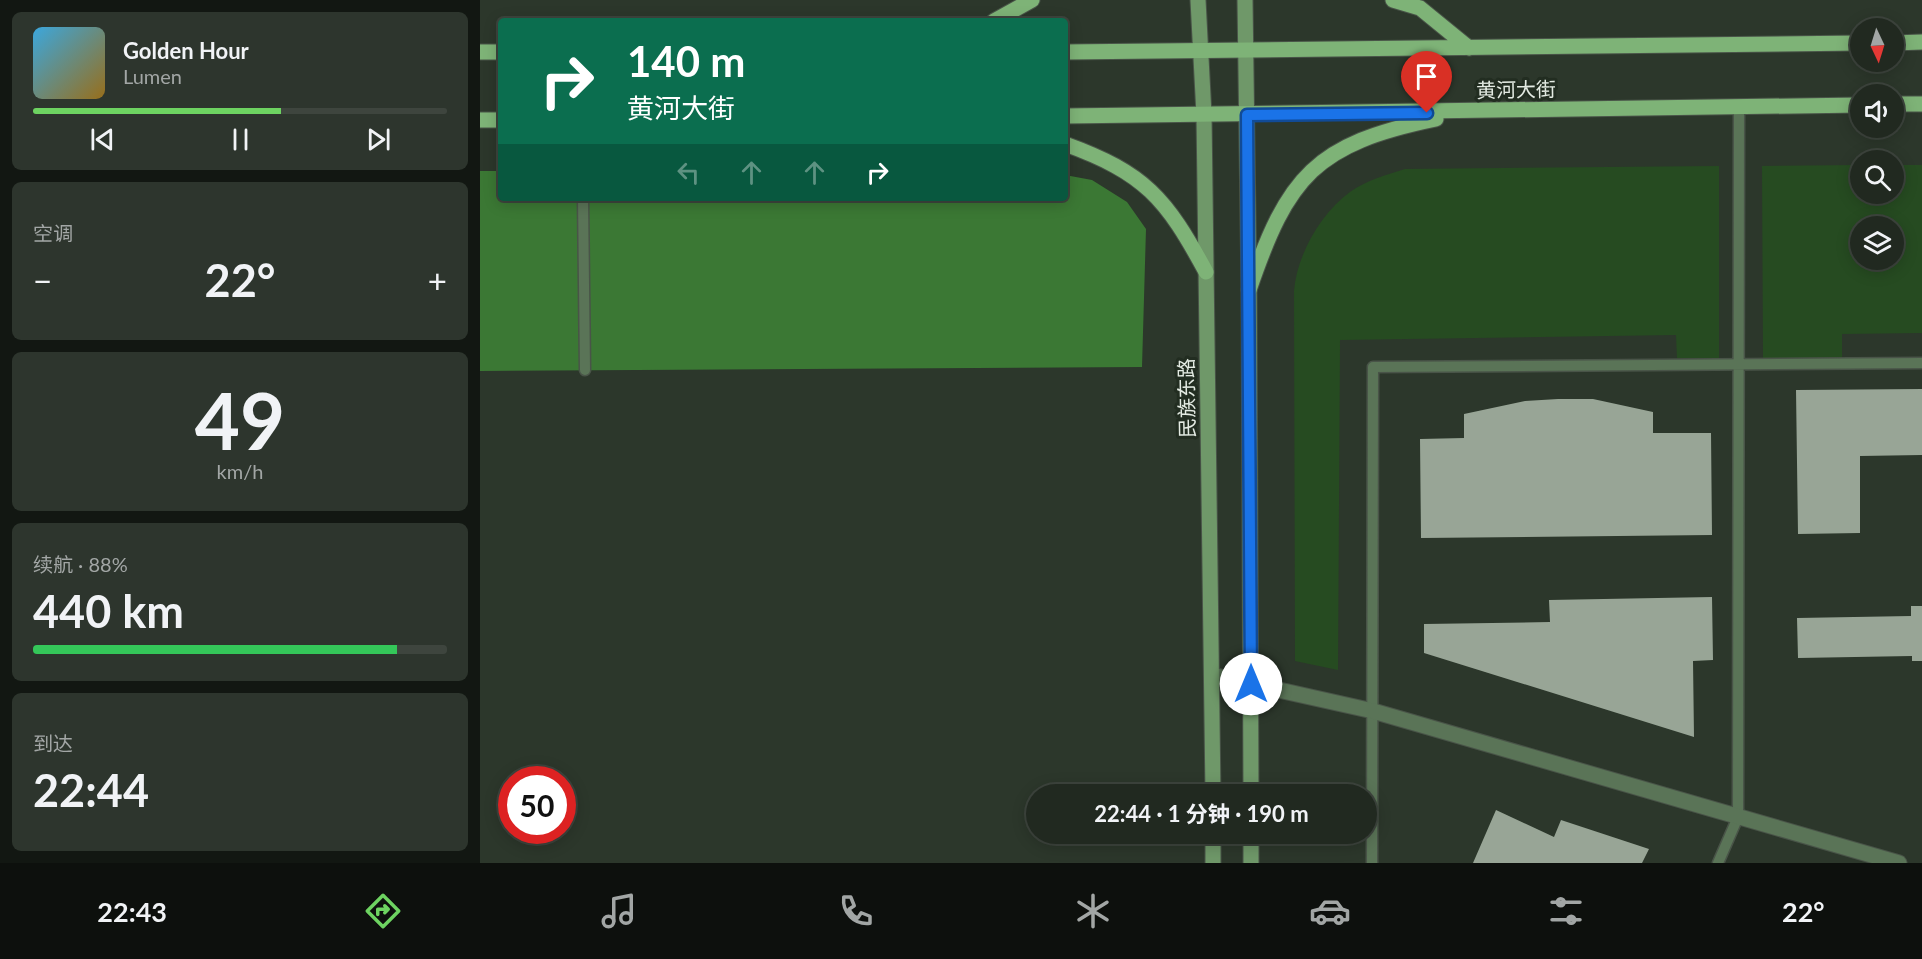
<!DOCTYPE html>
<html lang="zh">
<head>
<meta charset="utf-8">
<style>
  :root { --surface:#212920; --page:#2d352d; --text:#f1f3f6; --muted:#a2a6a5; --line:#3e453e; --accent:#6dd361 }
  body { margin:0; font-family:Lato,"Noto Sans SC",sans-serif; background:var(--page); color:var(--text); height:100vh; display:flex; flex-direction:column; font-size:22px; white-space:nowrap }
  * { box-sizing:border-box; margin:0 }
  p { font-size:20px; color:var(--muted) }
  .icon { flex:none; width:33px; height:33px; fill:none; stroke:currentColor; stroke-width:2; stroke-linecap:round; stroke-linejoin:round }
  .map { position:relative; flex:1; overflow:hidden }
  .drawer { display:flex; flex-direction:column; gap:12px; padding:12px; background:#121712; width:480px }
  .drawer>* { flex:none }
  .guide { position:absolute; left:18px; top:18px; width:570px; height:183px; border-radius:6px; box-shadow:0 3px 15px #0003,0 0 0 2px var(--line); background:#0b6e4f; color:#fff; overflow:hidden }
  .needle { width:39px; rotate:176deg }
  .buttons { position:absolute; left:1370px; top:18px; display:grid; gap:12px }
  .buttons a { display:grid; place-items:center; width:54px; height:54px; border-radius:50%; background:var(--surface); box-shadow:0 3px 15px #0003,0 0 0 2px var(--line); font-size:30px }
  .speed { position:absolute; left:18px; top:766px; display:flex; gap:12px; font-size:30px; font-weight:700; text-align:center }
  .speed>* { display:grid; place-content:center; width:78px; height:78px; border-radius:50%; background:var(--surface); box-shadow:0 3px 15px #0003,0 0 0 2px var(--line); line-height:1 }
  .speed .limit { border:9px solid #d22; background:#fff; color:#111 }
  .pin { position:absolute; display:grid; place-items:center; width:51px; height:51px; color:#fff; margin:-62px -26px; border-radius:50% 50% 50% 0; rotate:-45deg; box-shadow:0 0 6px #0007 }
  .pin .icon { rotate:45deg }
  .me { position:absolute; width:66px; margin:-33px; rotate:0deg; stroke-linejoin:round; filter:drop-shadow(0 0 4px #0008) }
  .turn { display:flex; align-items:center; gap:21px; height:126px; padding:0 30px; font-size:27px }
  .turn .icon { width:78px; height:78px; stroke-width:2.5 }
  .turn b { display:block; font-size:42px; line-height:51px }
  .lanes { display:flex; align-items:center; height:57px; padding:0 30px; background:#0003; justify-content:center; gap:30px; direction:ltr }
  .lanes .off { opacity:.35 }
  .big { font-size:45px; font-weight:700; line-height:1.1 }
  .drawer .card { flex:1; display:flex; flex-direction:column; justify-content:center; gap:9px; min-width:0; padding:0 21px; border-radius:9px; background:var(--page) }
  .drawer .dial { align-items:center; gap:0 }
  .dial b { font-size:78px; line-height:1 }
  .song { display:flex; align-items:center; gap:18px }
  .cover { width:72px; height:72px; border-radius:9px; background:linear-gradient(135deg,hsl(200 70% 55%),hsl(40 70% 35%)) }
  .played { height:6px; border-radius:3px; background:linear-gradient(90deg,var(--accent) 60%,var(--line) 60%) }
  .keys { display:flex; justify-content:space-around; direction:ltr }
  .heat { display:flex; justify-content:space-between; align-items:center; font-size:33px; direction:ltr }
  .charge { height:9px; border-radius:4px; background:linear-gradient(90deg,#34c759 88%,var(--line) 0) }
  .trip { position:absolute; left:546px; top:784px; width:351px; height:60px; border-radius:30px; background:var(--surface); box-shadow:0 3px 15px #0003,0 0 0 2px var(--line); font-weight:700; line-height:60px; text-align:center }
  .dock { display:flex; height:96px; justify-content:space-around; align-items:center; background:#0d100d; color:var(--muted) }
  .dock .icon { width:42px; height:42px }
  .dock .selected { color:var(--accent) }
  .dock b { font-size:27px; color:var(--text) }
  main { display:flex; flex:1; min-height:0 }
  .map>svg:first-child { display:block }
  .green { fill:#264b21; fill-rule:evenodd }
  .forest { fill:#3b7834 }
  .building { fill:#98a596 }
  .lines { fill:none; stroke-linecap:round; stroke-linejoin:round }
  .lane-casing { stroke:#495448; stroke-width:13 }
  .street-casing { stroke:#495448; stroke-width:17 }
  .secondary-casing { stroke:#495448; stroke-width:17 }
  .primary-casing { stroke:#495448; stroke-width:17 }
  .lane { stroke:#5a7457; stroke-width:10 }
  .street { stroke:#5a7457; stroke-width:15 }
  .secondary { stroke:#6f9869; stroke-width:15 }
  .primary { stroke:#7eb377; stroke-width:15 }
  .route-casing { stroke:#114b97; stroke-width:15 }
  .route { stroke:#1a73e8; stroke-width:10 }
  .labels { text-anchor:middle; stroke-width:6; stroke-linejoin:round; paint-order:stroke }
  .street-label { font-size:20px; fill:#e4ebe3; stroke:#222d21 }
</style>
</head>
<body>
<main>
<section class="drawer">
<div class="card">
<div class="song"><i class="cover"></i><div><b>Golden Hour</b><p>Lumen</p></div></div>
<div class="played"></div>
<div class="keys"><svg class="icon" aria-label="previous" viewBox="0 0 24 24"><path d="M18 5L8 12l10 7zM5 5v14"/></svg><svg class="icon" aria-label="pause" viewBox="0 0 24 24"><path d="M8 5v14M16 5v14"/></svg><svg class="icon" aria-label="next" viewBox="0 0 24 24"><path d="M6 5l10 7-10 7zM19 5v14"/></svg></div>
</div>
<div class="card"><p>空调</p>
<div class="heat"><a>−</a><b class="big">22°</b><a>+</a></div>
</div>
<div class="card dial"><b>49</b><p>km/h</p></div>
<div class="card"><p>续航 · 88%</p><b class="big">440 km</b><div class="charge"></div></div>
<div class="card"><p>到达</p><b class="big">22:44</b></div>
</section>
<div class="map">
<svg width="1442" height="863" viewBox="0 0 1442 863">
  <rect width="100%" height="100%" fill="#2c372b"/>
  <path class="green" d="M1380,165V194H1413V165H1442V333L1362,334V358H1283L1282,166ZM1380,226H1413V260H1380Z
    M1239,166V358H1197L1196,335L860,340L858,670L815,661L814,291C817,255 840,214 870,192C887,180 906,175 925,169Z"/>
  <path class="forest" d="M0,171H21V198H585V175L612,180L647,202L666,229L662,367L0,371Z"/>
  <path class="building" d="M1442,389V455L1380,456V533L1318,534L1316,390Z
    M1078,399H1113L1173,412V433H1231L1232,535L941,538L940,439L984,438V414L1045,401Z
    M1232,597L1233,660L1213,661L1214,737L944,653V624L1070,622L1069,600Z
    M1431,606H1442V661H1432V656L1318,658L1317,618L1431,616Z
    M1016,810L1074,837L1081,820L1169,849L1162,863H993Z"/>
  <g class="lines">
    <g class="lane-casing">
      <path id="lane" d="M103,198L105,370
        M892,863L893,367L1442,363
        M1238,863L1258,817L1259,107"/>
    </g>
    <g class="street-casing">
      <path id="street" d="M732,675L893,711L1419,863"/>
    </g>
    <g class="secondary-casing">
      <path id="secondary" d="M718,0L724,115L733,795
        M765,0L769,290L771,795
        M733,834V863
        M771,834V863"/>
    </g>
    <g class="primary-casing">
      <path id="primary" d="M913,0L940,8L989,48
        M514,21L552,0
        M1413,43L1442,42
        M0,52H21
        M585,52L1380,43
        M1413,104H1442
        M585,116L1380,105
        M0,120H21
        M585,144C665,173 686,198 726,272
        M769,290C808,176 835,144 956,119"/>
    </g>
    <use href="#lane" class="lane"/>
    <use href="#street" class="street"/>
    <use href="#secondary" class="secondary"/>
    <use href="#primary" class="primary"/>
  </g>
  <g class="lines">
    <g class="route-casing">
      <path id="route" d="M771,684L767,115L947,113"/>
    </g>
    <use href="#route" class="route"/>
  </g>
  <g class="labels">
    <g class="street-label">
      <text transform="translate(1036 90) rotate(-1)" y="7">黄河大街</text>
      <text transform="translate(707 398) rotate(-91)" y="7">民族东路</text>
    </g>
  </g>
</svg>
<div class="buttons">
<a><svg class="needle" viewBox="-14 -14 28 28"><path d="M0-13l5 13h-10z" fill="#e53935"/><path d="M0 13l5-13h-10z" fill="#a2a6a5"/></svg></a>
<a><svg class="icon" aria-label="sound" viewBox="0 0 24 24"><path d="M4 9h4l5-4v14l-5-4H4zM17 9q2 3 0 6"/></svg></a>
<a><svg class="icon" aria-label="search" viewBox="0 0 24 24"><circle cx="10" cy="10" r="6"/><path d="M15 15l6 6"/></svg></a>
<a><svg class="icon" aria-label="layers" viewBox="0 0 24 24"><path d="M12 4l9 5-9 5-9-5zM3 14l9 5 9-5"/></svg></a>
</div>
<div class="speed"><div class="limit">50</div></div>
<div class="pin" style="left:947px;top:113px;background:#d93025"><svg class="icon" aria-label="arrive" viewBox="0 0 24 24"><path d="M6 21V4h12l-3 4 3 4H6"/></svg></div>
<svg class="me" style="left:771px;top:684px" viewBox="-20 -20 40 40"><circle r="19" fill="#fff"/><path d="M0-13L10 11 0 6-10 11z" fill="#1a73e8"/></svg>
<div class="trip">22:44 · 1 分钟 · 190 m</div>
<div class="guide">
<div class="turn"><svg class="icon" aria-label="right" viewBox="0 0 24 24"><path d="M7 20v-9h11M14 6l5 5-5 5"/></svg><div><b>140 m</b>黄河大街</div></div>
<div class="lanes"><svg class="icon off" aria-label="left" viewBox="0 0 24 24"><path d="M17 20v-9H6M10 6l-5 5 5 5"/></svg><svg class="icon off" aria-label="ahead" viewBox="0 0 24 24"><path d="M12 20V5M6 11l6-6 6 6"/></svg><svg class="icon off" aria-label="ahead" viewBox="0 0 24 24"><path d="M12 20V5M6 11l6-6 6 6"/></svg><svg class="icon" aria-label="right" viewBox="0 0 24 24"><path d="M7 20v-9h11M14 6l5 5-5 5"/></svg></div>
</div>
</div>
</main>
<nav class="dock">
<b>22:43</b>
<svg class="icon selected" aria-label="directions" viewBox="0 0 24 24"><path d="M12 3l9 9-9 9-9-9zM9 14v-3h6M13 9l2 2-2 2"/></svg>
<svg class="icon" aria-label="music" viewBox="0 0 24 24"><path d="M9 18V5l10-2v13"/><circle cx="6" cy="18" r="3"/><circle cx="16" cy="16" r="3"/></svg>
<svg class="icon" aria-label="phone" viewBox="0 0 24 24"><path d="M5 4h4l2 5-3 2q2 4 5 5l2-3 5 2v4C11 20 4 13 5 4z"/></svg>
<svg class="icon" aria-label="climate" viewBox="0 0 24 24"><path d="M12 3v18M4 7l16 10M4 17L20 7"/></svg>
<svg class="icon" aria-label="car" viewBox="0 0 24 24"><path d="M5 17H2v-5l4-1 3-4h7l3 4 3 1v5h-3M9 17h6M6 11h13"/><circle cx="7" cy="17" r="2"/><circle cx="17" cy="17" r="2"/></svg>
<svg class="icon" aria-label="filters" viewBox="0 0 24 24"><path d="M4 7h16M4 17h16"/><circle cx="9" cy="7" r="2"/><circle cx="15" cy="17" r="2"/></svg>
<b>22°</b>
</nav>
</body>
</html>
